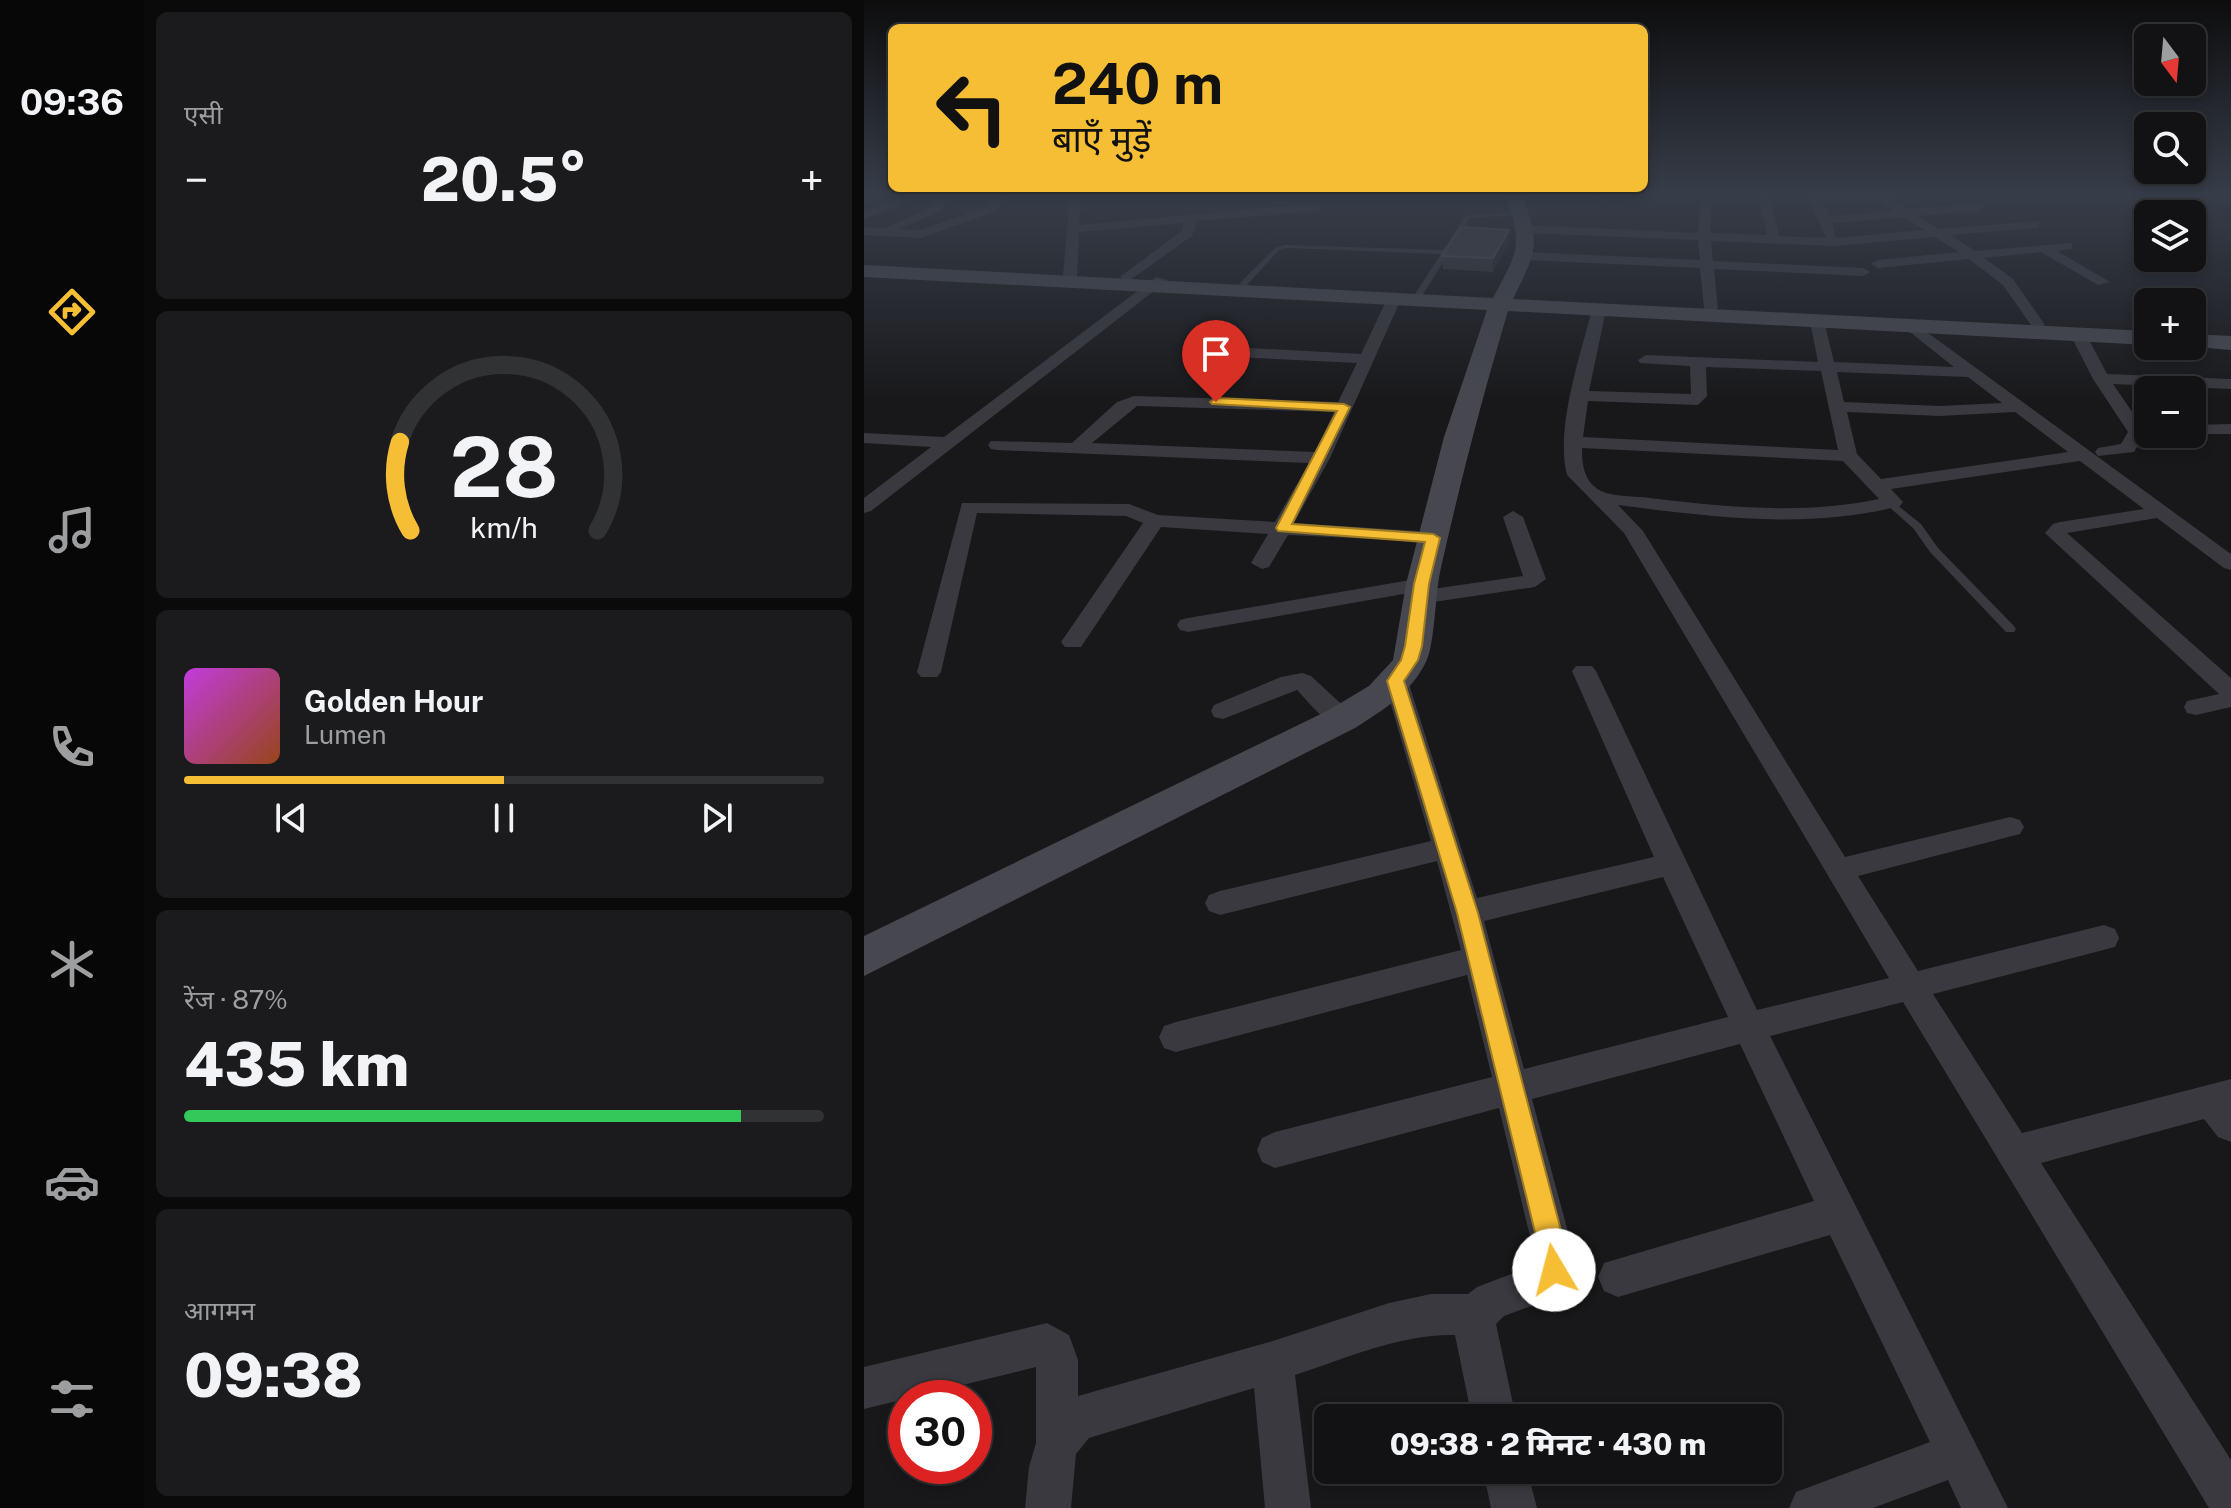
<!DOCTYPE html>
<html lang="hi">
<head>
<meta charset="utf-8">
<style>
  :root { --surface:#121214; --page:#1b1b1d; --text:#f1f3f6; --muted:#9c9ea0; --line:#313234; --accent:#f6be34 }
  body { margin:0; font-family:"Public Sans","Noto Sans Devanagari",sans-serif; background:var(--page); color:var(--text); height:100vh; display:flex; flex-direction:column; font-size:30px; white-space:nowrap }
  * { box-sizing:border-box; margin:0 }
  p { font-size:26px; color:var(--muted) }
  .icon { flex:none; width:44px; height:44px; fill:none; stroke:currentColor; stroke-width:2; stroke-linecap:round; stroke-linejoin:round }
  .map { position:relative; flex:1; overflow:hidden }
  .drawer { display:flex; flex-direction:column; gap:12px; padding:12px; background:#0a0a0b; width:720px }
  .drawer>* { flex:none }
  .hud { position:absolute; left:24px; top:24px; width:760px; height:168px; border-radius:12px; box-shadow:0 4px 12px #0003,0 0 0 2px var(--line); background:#f6be34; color:#111; overflow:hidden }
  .needle { width:52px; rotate:164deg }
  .controls { position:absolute; left:1270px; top:24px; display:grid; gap:16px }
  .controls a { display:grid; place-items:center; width:72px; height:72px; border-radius:12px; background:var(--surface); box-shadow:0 4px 12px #0003,0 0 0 2px var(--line); font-size:40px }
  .speed { position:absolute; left:24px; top:1380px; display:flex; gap:16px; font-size:40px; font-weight:700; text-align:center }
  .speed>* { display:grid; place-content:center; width:104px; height:104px; border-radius:50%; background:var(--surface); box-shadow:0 4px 12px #0003,0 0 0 2px var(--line); line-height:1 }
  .speed .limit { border:12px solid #d22; background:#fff; color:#111 }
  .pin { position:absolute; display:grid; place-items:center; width:68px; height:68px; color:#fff; margin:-82px -34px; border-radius:50% 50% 50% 0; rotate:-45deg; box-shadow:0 0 8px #0007 }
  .pin .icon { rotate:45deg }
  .me { position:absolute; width:88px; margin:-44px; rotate:352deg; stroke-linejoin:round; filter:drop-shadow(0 0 6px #0008) }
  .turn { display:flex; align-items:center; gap:28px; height:168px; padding:0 32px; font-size:36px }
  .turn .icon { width:104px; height:104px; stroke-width:2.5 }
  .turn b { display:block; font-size:56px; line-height:68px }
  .big { font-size:60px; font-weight:800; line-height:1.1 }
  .drawer .tile { flex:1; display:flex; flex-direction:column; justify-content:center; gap:12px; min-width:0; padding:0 28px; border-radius:12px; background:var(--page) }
  .drawer .dial { align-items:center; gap:0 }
  .dial svg { height:208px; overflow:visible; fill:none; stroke:var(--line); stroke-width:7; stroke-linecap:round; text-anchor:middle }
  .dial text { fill:var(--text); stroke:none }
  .song { display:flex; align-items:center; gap:24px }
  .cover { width:96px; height:96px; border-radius:12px; background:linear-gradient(135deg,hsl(290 70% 55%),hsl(20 70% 35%)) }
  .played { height:8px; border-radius:4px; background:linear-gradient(90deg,var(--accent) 50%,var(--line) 50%) }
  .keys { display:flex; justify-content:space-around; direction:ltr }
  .heat { display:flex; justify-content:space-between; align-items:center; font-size:44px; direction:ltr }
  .charge { height:12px; border-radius:6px; background:linear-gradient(90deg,#34c759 87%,var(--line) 0) }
  .trip { position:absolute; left:450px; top:1404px; width:468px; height:80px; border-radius:12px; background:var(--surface); box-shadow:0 4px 12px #0003,0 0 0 2px var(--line); font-weight:800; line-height:80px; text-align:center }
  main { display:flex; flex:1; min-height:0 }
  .tab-bar { display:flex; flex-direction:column; width:144px; justify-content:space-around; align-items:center; background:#070708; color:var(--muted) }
  .tab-bar .icon { width:56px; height:56px }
  .tab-bar .active { color:var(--accent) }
  .tab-bar b { font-size:36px; color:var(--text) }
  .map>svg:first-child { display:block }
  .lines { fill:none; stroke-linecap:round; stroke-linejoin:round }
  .lane { fill:#39393f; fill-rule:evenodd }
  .street { fill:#39393f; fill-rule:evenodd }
  .secondary { fill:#47484f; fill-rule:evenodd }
  .wall { fill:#343438 }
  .shaded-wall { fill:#232326 }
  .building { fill:#414146; stroke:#515258; stroke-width:2 }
  .route { fill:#f6be34; stroke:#a07c22; stroke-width:2 }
</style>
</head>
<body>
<main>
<nav class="tab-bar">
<b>09:36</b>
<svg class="icon active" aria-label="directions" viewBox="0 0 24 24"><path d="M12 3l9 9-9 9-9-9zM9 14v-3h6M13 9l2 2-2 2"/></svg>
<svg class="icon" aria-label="music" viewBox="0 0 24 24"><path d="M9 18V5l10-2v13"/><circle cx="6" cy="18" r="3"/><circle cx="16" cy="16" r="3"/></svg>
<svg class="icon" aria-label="phone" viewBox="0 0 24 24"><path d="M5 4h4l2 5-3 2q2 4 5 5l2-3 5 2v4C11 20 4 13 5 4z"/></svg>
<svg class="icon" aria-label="climate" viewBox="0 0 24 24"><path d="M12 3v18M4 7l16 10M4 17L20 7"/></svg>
<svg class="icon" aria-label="car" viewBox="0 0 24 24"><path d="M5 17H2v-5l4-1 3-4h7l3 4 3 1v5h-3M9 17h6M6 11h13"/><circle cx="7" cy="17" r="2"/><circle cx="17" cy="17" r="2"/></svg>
<svg class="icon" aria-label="filters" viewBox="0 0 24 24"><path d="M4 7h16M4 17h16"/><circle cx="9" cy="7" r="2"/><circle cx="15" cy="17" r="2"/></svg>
</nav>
<section class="drawer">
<div class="tile"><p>एसी</p>
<div class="heat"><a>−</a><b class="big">20.5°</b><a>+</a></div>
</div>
<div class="tile dial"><svg viewBox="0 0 100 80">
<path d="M14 69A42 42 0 1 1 86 69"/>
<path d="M14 69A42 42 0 0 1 10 35" stroke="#f6be34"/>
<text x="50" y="56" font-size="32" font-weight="700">28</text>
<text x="50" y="72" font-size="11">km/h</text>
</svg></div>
<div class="tile">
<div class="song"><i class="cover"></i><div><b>Golden Hour</b><p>Lumen</p></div></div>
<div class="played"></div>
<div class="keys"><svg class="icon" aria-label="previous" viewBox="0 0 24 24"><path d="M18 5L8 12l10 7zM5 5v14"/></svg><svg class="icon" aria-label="pause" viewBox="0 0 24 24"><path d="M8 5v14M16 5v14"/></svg><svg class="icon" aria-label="next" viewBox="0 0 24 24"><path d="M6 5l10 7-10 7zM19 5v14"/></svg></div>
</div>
<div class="tile"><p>रेंज · 87%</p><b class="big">435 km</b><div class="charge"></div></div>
<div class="tile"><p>आगमन</p><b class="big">09:38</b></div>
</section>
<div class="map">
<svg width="1367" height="1508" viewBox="0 0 1367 1508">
  <rect width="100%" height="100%" fill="#18181a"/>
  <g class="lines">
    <path class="lane" d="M656,212L658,215L606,218L558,296L551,294L577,254L423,248L415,250L382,286L375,284L411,248L421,245L579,250L602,215Z
      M1027,500L1057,524L1074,548L1150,626L1152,629L1150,632H1142L1066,552L1049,528L1023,505V501Z"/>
    <path class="street" d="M22,193H39L50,199L0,219V211L33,199Z
      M75,193H87L77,211L35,229L56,230L123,207L129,193H141L132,211L57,238L0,235V227L21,228L68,207Z
      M206,193H218L215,225L453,203L459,207L453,211L333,221L328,236L262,283L257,282V276L318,231L320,223L215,232L213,276L206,280L199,276Z
      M728,193H741L748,200L738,202Z
      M981,193H1027L1023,196L1044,209L1115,203L1121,207L1115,211L1054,216L1075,229L1175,221V227L1171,228L1086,235L1111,251L1208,243V249L1193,251L1246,282L1234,285L1177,252L1120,258L1149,279L1181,325L1174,329L1169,328L1139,285L1105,259L1014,268L1007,264L1014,260L1095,252L1071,237L970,246L847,241L849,261L999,268L1006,272L999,276L850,269L854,308L847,312L840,308L836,268L661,260L655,256L661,252L836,260L834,240L662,233L656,229L662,225L834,233L836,203L842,200L848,203L846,233L903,235L895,200L901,197L907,200L915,236L962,238L946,199L952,196ZM1009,197L1030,211L965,216L959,202ZM1040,217L1060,230L972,238L968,223Z
      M292,277L304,280L7,511L0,513V498L67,447L0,443V433L80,437Z
      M530,295L537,299L466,458L430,523L569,532L576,534L579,538L576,542L424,535L405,567L398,569L387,563L404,534L297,527L217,647H201L197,642L279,523L262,516L113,513L77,672L73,677H57L53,672L98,503L265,504L294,515L411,522L445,463L133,450L127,449L124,445L127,441L208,443L253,402L270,396L474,402L493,363L349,356L341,351L349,346L497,354L523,299ZM273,406L470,412L451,452L228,443Z
      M735,306L742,310L725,391L827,394L826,366L776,363L774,360L782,355L954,362L946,321L953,317L960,321L970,362L1090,367L1037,325L1039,322H1049L1367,554V570L1360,568L1293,518L1203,533L1367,678V707L1332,715L1323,713L1320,707L1323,701L1355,694L1181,533L1189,524L1196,522L1280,509L1216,461L1027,489L1039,502L1036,506C942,530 849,517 754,505L779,531L981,857L1146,817L1156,820L1160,827L1156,834L994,876L1054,971L1240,925L1251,929L1255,938L1251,947L1069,994L1158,1133L1367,1079V1142L1354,1137L1340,1119L1177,1163L1367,1460V1508H1345L1039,1002L906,1036L1144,1508H1097L1084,1480L1009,1508H925L932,1492L1066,1442L966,1235L754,1297L740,1291L734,1277L740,1263L950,1201L876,1044L668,1099L712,1261L699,1294L640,1316L632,1324L652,1418H608L591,1335C536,1334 483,1358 431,1375L447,1508H401L390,1388L225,1438L212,1454L207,1508H161L165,1467L172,1443V1367L0,1409V1367L183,1323L205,1335L214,1360V1396L409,1341L525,1303L567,1294H604L613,1287L671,1265L672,1261L635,1108L411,1168L398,1162L393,1150L398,1138L411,1132L628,1077L603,975L312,1052L300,1048L295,1037L300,1026L312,1022L597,950L573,861L356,915L345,911L341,903L345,895L356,891L567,841L520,681L523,676H541L544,681L613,898L790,857L708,671L712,666H728L732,671L893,1010L1025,978L760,533L703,475C691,429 716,356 728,310ZM842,367L957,371L974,450L719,437L724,401L834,405L843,396ZM973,372L1104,377L1138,403L1076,406L980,402ZM983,412L1076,416L1151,412L1204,452L1017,479L993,454ZM718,448L979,461L1015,499C939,515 863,507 786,498C772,496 749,497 737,491C720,482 718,465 718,448ZM799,877L864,1017L660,1069L620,921Z
      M1214,329L1222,334L1243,374L1367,379V389L1249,384L1282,432L1270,452L1234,456L1231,452L1234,448L1257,444L1264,432L1229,379L1206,334Z
      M1367,424V434H1323H1328V425Z
      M649,511L659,517L682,579L671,587L556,604L545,597L551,592L324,632L316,630L313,625L316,620L324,618L558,578L569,584L561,590L659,576L639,517Z
      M438,673L447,676L487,713L491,719L487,725C465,731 447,704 433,690L359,719L350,717L347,711L350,705L417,677Z
      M619,1470H663L673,1508H627Z"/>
    <path class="secondary" d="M641,193H657C677,245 673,250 649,299L1284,331V345L644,311C618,398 596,483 576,572C571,596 571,643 562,662C546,694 519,710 491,728L0,976V936L465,710L505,686L529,660L542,584L580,437L623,310L0,277V265L629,298C655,250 659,245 641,193Z
      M1328,334L1367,336V350L1321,346H1328Z"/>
  </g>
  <path class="wall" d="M645,243L629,272L579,269L578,256Z"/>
  <path class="shaded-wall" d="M645,230V243L629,272V258Z"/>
  <path class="building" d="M597,227L645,230L629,258L578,256Z"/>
  <linearGradient id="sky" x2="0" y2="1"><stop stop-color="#0d0d0e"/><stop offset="0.48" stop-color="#373d49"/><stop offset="1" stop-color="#373d49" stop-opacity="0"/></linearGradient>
  <rect width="1367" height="404" fill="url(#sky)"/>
  <path class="route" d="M352,398L480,404L486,407L428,524L569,534L576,538L565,584L558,646L554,660L540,681L614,913L705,1261L700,1280L690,1284L680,1280L676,1270L678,1261L593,913L523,681L537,660L541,646L550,584L561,542L414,531L412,528L473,411L348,404L346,402Z"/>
</svg>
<div class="controls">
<a><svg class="needle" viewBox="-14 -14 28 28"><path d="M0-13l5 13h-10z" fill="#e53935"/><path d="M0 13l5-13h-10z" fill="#9c9ea0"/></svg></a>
<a><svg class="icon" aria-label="search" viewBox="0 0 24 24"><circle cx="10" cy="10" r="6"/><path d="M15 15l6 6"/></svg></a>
<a><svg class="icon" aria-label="layers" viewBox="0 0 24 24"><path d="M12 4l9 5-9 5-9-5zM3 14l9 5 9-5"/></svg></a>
<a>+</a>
<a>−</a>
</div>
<div class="speed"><div class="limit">30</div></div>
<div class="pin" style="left:352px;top:402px;background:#d93025"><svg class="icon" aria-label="arrive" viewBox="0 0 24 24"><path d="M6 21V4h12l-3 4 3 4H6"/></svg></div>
<svg class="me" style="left:690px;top:1270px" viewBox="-20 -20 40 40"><circle r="19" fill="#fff"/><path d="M0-13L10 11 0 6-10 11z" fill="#f6be34"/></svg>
<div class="trip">09:38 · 2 मिनट · 430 m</div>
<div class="hud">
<div class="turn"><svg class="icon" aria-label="left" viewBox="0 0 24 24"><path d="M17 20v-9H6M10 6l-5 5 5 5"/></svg><div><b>240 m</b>बाएँ मुड़ें</div></div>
</div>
</div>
</main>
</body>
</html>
